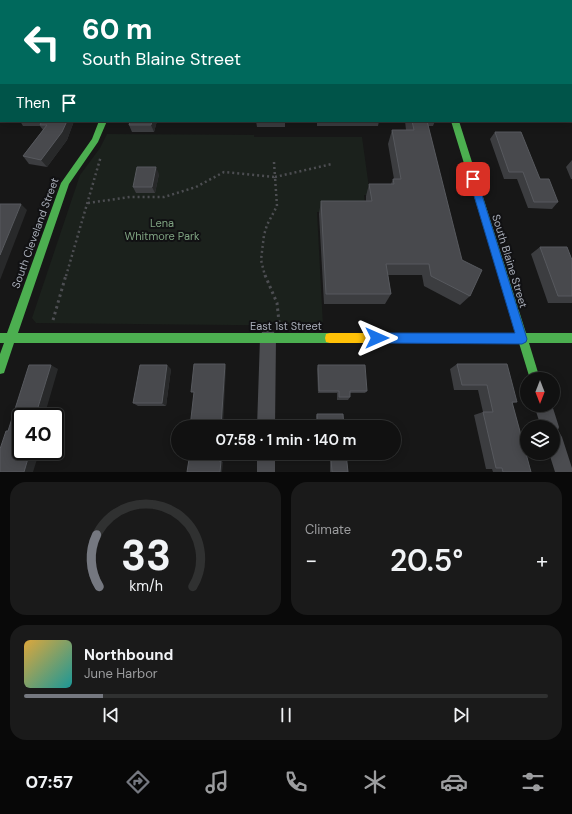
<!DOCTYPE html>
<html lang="en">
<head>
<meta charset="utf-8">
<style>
  :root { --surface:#111; --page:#1a1a1a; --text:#f1f3f6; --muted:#9c9d9f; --line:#303131; --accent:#757880 }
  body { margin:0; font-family:"DM Sans",sans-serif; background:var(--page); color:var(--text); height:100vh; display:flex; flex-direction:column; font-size:15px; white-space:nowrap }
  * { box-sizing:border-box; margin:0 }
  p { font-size:13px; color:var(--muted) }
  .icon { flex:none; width:22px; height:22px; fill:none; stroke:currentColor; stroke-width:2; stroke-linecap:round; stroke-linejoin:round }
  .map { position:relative; height:472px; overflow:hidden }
  .panel { display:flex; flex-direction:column; gap:10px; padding:10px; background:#090909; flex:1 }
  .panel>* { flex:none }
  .top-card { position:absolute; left:0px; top:0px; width:572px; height:122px; box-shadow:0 2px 10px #0003,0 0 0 1px var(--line); background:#00695c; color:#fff; overflow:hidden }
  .needle { width:26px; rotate:180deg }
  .controls { position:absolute; left:520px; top:372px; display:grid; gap:8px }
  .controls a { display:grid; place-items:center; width:40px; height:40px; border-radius:50%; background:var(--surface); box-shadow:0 2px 10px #0003,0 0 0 1px var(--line); font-size:20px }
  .speed { position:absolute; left:12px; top:408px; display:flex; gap:8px; font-size:20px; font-weight:700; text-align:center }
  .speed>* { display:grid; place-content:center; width:52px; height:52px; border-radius:50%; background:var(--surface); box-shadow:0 2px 10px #0003,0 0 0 1px var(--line); line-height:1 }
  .speed .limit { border:2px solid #111; border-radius:6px; background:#fff; color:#111 }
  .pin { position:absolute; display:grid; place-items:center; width:34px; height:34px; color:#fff; margin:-17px; border-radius:8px; box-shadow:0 2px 6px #0006 }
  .me { position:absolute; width:44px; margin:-22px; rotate:90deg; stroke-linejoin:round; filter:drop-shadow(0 0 3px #0008) }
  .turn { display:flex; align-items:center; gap:14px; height:84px; padding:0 16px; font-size:18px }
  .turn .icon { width:52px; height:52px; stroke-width:2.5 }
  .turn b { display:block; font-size:28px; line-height:34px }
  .then { display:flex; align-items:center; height:38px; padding:0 16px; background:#0003; gap:8px; font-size:15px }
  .big { font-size:30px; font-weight:600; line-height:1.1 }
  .panel .card { flex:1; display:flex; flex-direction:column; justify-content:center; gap:6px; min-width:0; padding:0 14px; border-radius:16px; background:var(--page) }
  .panel .dial { align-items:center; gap:0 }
  .dial svg { height:104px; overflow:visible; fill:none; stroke:var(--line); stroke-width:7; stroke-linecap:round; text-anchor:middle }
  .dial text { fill:var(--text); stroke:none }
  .song { display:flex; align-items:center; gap:12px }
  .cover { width:48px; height:48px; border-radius:6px; background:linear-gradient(135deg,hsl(40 70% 55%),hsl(180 70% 35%)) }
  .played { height:4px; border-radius:2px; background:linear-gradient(90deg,var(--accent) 15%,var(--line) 15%) }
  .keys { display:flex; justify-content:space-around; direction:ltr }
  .heat { display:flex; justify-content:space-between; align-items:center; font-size:22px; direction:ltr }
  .panel .tiles { flex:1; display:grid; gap:10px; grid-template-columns:1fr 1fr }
  .card:last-child { grid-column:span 2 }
  .trip { position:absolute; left:171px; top:420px; width:230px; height:40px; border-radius:20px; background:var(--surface); box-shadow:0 2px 10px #0003,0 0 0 1px var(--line); font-weight:600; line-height:40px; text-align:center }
  .dock { display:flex; height:64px; justify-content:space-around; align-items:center; background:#070707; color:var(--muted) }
  .dock .icon { width:28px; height:28px }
  .dock .selected { color:var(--accent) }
  .dock b { font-size:18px; color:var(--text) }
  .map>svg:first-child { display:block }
  .green { fill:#1b211c }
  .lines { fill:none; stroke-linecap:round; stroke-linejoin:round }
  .path-far1 { stroke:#4d4e52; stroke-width:2.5; stroke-dasharray:2 3; stroke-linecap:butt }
  .path { stroke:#4d4e52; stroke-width:3; stroke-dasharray:2.5 3.5; stroke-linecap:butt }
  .street { fill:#4b4c50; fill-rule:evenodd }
  .fast { fill:#4caf50; fill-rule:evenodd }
  .slow { fill:#ffc107; fill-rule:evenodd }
  .wall { fill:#3c3d40 }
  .shaded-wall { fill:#28292a }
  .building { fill:#48494d; stroke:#57595e }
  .route { fill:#1a73e8; stroke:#114b97 }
  .labels { text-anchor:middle; stroke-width:4; stroke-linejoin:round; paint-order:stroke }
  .park-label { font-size:11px; fill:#7fa381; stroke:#111113 }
  .street-label { font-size:11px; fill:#a8adb8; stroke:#111113 }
</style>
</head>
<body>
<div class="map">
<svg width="572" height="472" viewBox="0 0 572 472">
  <rect width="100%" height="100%" fill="#171717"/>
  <path class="green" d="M107,134L254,135V137H362L370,195H364L366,212H317L323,326L36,323L32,318L80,175L100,148Z"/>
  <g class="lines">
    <path class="path-far1" d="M274,162L275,177L332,164
      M88,203L130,197H164L196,187L224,172L275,177L277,206L267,225L264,235L261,260L265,276
      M66,276L101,156"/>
    <path class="path" d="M265,275L277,303L279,322
      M53,320L66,275"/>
    <path class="street" d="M10,0H20V1H10Z
      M136,0H146V1H136Z
      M264,0H274V1H264Z
      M413,0H423V1H413Z
      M0,21H1L0,29Z
      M571,85H572V93H571Z
      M0,87H1V95H0Z
      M268,330L274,332L276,338L275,427H257L260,338L262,332Z
      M534,405H552L559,427L558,430L562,437L572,468V472H555L549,453H553V427H541Z
      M257,453H275V472H257Z"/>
    <path class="fast" d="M99,121H107L98,142L69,184L18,333H330L334,334L335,338L334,342L330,343H14L4,373L0,374V354L4,343H0V333H7L61,183L92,139Z
      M451,121H459L526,333H572V343H529L540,379H530L519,343H452L448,342L447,338L448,334L452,333H516Z"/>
    <path class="slow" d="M330,333H452L456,334L457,338L456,342L452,343H330L326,342L325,338L326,334Z"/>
  </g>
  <path class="wall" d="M157,0H244V1H156Z
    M514,0H536V1H515Z
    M1,48V75H0V49Z
    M571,93H572V114H571Z
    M20,121H74L67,140L47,167L29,164L23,156L43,130L40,126H23Z
    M130,121H157L154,132H132L129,125Z
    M256,121H285V127H257Z
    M317,121H379L378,126H317Z
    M405,121H435L433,126H428L470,296L460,305L424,286L422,275H388L391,294L385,304H324L319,214L321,201H366V196L369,184H391L393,179H394L388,144L392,130H406Z
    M495,132L540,179L558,202L552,209L528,208L517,179H504L490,139Z
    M572,160V179H571L566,167Z
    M159,174L155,193H136L133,187Z
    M540,247L572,260V303H548L531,254Z
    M457,364L517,402L512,403L531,472H493L492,469H486L474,415L483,412L478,390H454L450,369Z
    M318,365L367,391L365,393H350V397L348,400H337V393H318L317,369Z
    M171,369L166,406H138L133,403Z
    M317,414L344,427H316V416Z
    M317,453H346L348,472H330V459H318Z"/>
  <path class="shaded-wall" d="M44,0H52V1H44Z
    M112,0H118L117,1H111Z
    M0,102L1,103V111H0Z
    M67,121H74L67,140L47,167L41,160Z
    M152,121H157L154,132L151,125Z
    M156,167L159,174L155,193L152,187Z
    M21,204L27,210L0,280V255Z
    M225,364L226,368L223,427H221Z
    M51,365L58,369L44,417H35Z
    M167,365L171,369L166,406L162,403Z
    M28,451H36L35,456H38L33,472H24L26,455Z
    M219,453H222L221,461L223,462L222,472H220L219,461Z"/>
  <path class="building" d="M27,0H44V1H26Z
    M89,0H112L111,1H89Z
    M157,0H216V1H156Z
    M288,0H329V1H288Z
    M381,0H395L396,1H382Z
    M523,0H536V1H523Z
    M1,48V67H0V49Z
    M571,93H572V105H571Z
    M42,121H67L62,132L41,160L23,156L47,125H40Z
    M130,121H152L151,125H129Z
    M412,121H427L462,260L482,270L470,296L431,276L429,264H386L391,294H326L321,201H372L369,184H394L393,179H401L392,130H414Z
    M495,132H521L540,179H549L558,202H534L523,172H509Z
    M137,167H156L152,187H133Z
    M0,204H21L0,255Z
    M540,247H567L572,260V296H558Z
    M194,364H225L221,427H190L194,392H191Z
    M457,364H507L517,402H512L531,472H503L502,468H496L483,412H493L487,385H462Z
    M29,365H51L35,417H21V451H28L26,455H29L24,472H0V449L6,431H8Z
    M140,365H167L162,403H133Z
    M318,365H365L367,391H350V397H339V391H319Z
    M317,414H343L344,427H318Z
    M190,453H219V461H221L220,472H187Z
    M318,453H346L348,472H332L331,458H319Z"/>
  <path class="route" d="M473,176L477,179L527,339L526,342L522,344L377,343L374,342L372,338L374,335L377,333H515L469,179Z"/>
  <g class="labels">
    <g class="park-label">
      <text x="162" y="227">Lena<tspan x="162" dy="13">Whitmore Park</tspan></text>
    </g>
    <g class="street-label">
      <text transform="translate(35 233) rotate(-70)" y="4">South Cleveland Street</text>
      <text transform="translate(510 261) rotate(73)" y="4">South Blaine Street</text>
      <text x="286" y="330">East 1st Street</text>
    </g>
  </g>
</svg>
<div class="controls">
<a><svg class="needle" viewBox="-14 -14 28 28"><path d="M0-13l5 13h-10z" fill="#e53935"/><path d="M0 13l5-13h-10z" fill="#9c9d9f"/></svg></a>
<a><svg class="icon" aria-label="layers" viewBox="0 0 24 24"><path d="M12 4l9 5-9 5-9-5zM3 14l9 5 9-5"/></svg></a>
</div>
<div class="speed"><div class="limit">40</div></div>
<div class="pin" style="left:473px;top:179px;background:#d93025"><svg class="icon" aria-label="arrive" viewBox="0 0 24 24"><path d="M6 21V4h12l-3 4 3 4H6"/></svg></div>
<svg class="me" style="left:377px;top:338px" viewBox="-20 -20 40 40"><path d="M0-17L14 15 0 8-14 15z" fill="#1a73e8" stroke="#fff" stroke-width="4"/></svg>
<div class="trip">07:58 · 1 min · 140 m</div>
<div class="top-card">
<div class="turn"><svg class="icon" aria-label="left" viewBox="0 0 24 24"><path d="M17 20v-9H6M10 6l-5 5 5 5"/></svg><div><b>60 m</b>South Blaine Street</div></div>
<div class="then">Then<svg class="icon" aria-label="arrive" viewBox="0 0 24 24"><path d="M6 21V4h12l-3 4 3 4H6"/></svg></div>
</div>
</div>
<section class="panel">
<div class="tiles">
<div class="card dial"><svg viewBox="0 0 100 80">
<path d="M14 69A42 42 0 1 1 86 69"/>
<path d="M14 69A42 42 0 0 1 12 29" stroke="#757880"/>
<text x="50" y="56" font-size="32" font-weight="700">33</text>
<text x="50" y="72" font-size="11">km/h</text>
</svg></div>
<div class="card"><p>Climate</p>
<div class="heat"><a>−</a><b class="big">20.5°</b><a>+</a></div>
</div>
<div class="card">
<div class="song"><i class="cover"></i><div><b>Northbound</b><p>June Harbor</p></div></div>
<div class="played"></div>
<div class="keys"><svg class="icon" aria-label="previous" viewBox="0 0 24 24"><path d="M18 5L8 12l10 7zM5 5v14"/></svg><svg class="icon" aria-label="pause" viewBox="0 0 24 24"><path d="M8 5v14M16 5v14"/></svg><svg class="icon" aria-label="next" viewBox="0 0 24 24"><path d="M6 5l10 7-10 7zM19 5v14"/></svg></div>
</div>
</div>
</section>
<nav class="dock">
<b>07:57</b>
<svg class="icon selected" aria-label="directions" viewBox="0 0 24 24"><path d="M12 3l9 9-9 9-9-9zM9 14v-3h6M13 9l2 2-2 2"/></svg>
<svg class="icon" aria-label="music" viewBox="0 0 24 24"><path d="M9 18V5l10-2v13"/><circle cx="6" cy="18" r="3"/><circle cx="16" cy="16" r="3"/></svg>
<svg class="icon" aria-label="phone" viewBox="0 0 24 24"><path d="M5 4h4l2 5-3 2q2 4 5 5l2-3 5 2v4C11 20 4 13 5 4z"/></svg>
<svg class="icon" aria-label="climate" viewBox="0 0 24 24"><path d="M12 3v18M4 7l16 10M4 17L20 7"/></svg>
<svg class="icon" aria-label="car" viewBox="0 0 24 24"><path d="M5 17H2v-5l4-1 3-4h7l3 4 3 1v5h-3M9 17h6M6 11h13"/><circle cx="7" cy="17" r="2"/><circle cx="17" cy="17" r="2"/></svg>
<svg class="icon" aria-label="filters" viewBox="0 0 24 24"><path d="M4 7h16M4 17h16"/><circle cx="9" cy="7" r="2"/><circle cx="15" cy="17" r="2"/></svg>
</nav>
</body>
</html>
